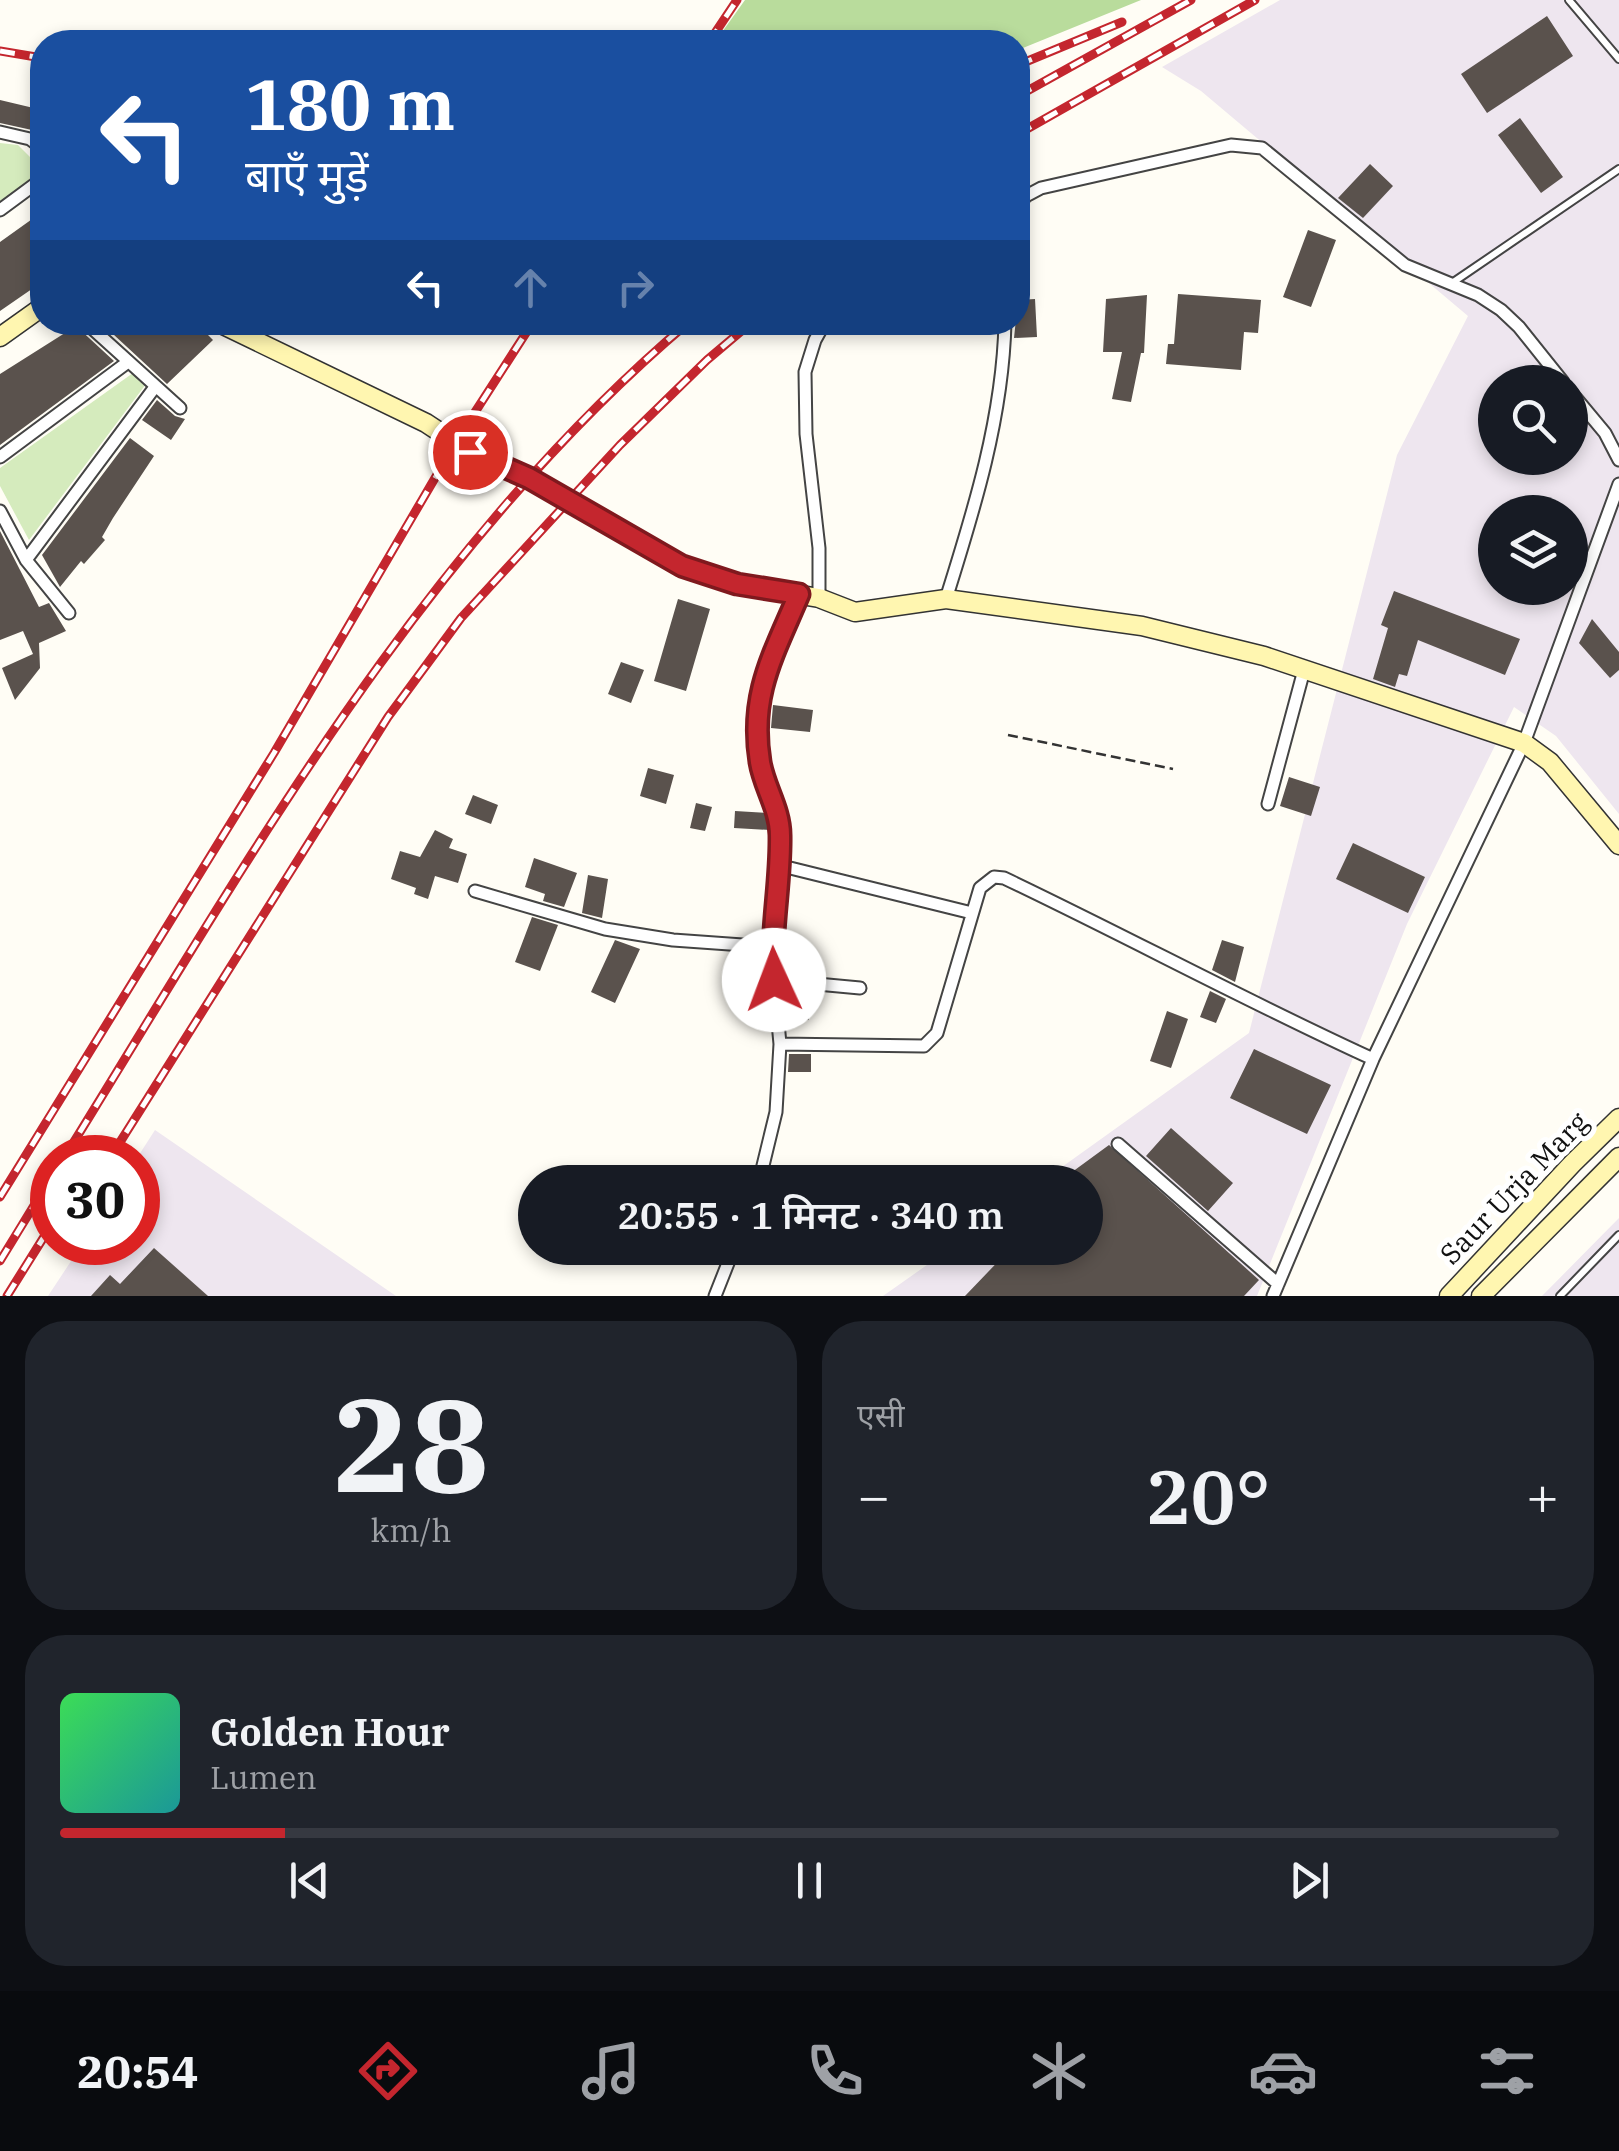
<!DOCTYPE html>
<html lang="hi">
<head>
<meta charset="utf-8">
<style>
  :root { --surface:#171b24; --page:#20242c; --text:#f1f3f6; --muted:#9ea1a6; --line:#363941; --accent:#c4262e }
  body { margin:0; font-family:"IBM Plex Serif","Noto Sans Devanagari",serif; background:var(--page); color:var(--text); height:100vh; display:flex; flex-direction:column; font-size:38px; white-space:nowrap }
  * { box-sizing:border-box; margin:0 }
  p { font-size:32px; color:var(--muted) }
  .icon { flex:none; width:55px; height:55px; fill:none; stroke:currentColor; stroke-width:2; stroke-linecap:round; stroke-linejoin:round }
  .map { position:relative; height:1296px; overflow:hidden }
  .drawer { display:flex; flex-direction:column; gap:25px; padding:25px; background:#0d0f14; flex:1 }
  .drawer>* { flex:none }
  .banner { position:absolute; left:30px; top:30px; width:1000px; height:305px; border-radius:40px; box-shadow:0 5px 15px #0003; background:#1a4fa0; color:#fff; overflow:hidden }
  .controls { position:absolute; left:1478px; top:365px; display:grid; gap:20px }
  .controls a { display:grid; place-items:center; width:110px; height:110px; border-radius:50%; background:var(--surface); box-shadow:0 5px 15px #0003; font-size:50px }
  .speed { position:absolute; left:30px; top:1135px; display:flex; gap:20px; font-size:50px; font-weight:700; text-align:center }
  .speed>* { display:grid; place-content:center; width:130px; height:130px; border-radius:50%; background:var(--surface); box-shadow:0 5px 15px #0003; line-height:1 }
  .speed .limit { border:15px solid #d22; background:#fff; color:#111 }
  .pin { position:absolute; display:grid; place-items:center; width:85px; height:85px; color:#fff; margin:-42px; border:5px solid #fff; border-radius:50%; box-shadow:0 2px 10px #0007 }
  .me { position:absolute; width:110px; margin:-55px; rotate:358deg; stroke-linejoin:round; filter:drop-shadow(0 0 8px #0008) }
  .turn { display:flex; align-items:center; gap:35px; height:210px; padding:0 50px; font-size:45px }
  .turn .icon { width:130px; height:130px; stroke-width:2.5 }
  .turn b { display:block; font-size:70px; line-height:85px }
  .lanes { display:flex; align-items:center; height:95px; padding:0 50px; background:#0003; justify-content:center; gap:50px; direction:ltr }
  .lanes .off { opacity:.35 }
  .big { font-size:75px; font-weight:600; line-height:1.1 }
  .drawer .widget { flex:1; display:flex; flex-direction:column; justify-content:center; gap:15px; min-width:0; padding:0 35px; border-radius:40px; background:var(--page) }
  .drawer .dial { align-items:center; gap:0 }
  .dial b { font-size:130px; line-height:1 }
  .song { display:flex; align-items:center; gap:30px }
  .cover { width:120px; height:120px; border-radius:15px; background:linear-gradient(135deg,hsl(130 70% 55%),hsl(180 70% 35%)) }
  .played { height:10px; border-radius:5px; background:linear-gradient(90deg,var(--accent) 15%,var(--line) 15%) }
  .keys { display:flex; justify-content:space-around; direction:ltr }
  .heat { display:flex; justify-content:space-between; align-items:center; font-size:55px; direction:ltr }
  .drawer .tiles { flex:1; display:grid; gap:25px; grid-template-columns:1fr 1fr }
  .widget:last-child { grid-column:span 2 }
  .trip { position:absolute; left:518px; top:1165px; width:585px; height:100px; border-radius:50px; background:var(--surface); box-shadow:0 5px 15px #0003; font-weight:600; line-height:100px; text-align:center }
  .tabs { display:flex; height:160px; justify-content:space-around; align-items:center; background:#090b0e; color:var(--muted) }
  .tabs .icon { width:70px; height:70px }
  .tabs .selected { color:var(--accent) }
  .tabs b { font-size:45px; color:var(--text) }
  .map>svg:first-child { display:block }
  .industrial { fill:#eee6ef; fill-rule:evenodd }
  .green { fill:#d5ebbd }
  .forest { fill:#b9dc9c }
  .building { fill:#5a524d }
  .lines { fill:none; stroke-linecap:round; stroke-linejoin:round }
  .lane-casing { stroke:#444; stroke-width:10 }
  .street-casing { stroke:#444; stroke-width:15 }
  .secondary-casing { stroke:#333; stroke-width:21 }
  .path { stroke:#333; stroke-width:2.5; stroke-dasharray:10 5; stroke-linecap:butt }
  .lane { stroke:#fff; stroke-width:6 }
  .street { stroke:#fff; stroke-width:11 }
  .secondary { stroke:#fff6b0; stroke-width:18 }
  .rail-casing { stroke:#c4262e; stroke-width:9 }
  .rail { stroke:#fff; stroke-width:5; stroke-dasharray:15; stroke-linecap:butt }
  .route-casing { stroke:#7f191e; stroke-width:25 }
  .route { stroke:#c4262e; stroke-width:18 }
  .labels { text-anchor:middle; stroke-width:10; stroke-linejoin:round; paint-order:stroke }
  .street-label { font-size:28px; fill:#111; stroke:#fff }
</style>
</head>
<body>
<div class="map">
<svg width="1619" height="1296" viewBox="0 0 1619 1296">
  <rect width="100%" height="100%" fill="#fffdf5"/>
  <path class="industrial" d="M1280,0H1619V814L1556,736L1514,707L1407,924L1257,1296H883L951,1248H1085V1182H1041L1249,1033L1397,455L1468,316L1201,91L1162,67ZM1495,382H1570V458H1495ZM1495,512H1570V588H1495Z
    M155,1130L396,1296H48L83,1243L138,1242L137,1158Z
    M1619,1218V1296H1542Z"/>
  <path class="green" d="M0,143L18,145L42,169L0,204Z
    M133,373L146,384L29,540L0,486V468Z"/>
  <path class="forest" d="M745,0H1141L1018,50V42H715Z"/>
  <path class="building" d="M1547,16L1573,56L1487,113L1461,74Z
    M0,100L42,110V136L32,130L0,123Z
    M1520,118L1563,177L1541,193L1498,135Z
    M1370,164L1393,186L1363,218L1338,198Z
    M42,212V282L0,311V242Z
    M1308,230L1336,240L1311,307L1283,297Z
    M1178,294L1261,300L1258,333L1244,332L1241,370L1166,364L1168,344H1174Z
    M1147,295L1144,353H1141L1131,402L1112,399L1122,352H1103L1106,299Z
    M1035,299L1037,337L1014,338L1018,300Z
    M100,322H195L213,340L167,384Z
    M76,326L114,361L0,445V374Z
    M157,400L175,416L185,419L171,440L142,420Z
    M130,438L154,456L113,518L102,537L105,540L84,564L81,561L60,587L42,555Z
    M0,531L39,607L49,603L66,631L39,643L40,668L15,700L2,668L33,654L23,631L0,640Z
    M1394,591L1520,639L1505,675L1418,640L1407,676L1399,674L1395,687L1373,679L1388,628L1381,625Z
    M678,599L710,609L686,691L654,681Z
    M1592,619L1619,652V670L1610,678L1579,643Z
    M621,662L644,670L631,703L608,694Z
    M773,705L813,710L810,732L771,728Z
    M648,768L674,775L666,804L640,796Z
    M1289,777L1320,787L1311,816L1280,806Z
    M473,795L498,805L491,824L465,814Z
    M696,803L712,807L705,831L690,828Z
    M735,811L767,813L770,830L734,828Z
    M435,830L453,839L449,848L467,854L458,883L435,876L428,899L414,894L416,888L391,879L400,851L420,857Z
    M1353,843L1425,877L1408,913L1336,879Z
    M534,858L577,873L564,907L543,901L545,894L525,887Z
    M588,875L608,879L602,918L582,913Z
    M532,917L558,925L540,971L515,962Z
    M615,940L640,949L615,1003L591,992Z
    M1222,940L1244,947L1235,982L1212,970Z
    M784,990L807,992L809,1020L787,1022Z
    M1210,991L1226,999L1216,1023L1200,1017Z
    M1167,1011L1188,1019L1171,1068L1150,1061Z
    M1254,1049L1331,1085L1307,1134L1230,1098Z
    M789,1054H811V1072H788Z
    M1171,1128L1233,1183L1208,1211L1146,1156Z
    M1109,1145L1259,1280L1244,1296H965L1011,1248H1085V1182H1044L1059,1167L1068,1175Z
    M154,1248L208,1296H91L110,1275L120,1284Z"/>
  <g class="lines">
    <g class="lane-casing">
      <path id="lane" d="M1569,0L1619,59
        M1452,283L1619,169
        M1560,1296L1619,1235"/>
    </g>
    <g class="street-casing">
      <path id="street" d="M0,132L30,139L42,148
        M1018,205L1026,196L1041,188L1231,145L1262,148L1405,265L1478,295L1501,310L1519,327L1563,382
        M0,210L42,179
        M85,322L180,408
        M1570,391L1605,433L1619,460
        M0,457L128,362
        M0,511L26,560L69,613
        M26,560L155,387
        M819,598V548L806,434L805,372L815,340L825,322
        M946,599C974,510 1003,417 1005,322
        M1268,804L1304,670
        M778,865L972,913
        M475,891L605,929L673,940L771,947
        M774,980L860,988
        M780,1044L924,1046L937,1033L980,888L994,877L1004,878C1128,937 1248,1002 1373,1059
        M1118,1144L1278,1284
        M759,1182L776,1112L780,1044L771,947L780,837L776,810L760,763L757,698L799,594
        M715,1296L734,1248
        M1273,1296L1373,1059L1524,743L1619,484"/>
    </g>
    <g class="secondary-casing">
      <path id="secondary" d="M217,322L426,423L470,452L529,478L683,566L737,584L819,598L855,612L946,599L1142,626L1264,656L1524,743L1550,762L1619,845
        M0,337L42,307
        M1449,1296L1572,1164L1619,1118
        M1481,1296L1619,1157"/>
    </g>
    <path class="path" d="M1008,735L1173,769"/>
    <use href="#lane" class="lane"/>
    <use href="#street" class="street"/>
    <use href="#secondary" class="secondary"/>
    <g class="rail-casing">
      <path id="rail" d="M709,42L737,0
        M0,51L42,58
        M1018,65L1122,22
        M1018,96L1191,0
        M1018,134L1255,0
        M64,1158C246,864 421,548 689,322
        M110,1158L388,717L461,618L620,445L707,360L752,322
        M0,1197L274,753L459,437L533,322
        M0,1261L52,1176
        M7,1296L52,1224"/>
    </g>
    <use href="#rail" class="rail"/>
  </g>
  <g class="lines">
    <g class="route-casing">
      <path id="route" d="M470,452L529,478L682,566L737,584L799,594C774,654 749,694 760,762C764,787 780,809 780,835C781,884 770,931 774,980"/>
    </g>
    <use href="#route" class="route"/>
  </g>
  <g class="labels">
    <g class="street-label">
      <text transform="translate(1514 1188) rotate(-46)" y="10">Saur Urja Marg</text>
    </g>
  </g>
</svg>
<div class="controls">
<a><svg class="icon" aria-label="search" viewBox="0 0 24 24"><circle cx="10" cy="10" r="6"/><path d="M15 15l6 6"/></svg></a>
<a><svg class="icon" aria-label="layers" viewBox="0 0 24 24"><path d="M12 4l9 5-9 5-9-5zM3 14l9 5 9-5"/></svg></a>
</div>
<div class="speed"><div class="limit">30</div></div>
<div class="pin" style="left:470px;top:452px;background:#d93025"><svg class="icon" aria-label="arrive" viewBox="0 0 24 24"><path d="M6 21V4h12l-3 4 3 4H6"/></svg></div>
<svg class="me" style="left:774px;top:980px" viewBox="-20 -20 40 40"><circle r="19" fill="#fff"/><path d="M0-13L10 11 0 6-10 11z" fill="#c4262e"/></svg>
<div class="trip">20:55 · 1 मिनट · 340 m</div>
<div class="banner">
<div class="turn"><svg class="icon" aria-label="left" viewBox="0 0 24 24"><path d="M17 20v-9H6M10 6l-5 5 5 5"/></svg><div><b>180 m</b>बाएँ मुड़ें</div></div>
<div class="lanes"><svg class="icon" aria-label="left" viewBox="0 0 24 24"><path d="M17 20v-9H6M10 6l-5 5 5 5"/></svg><svg class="icon off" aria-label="ahead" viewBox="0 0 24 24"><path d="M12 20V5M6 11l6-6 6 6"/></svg><svg class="icon off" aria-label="right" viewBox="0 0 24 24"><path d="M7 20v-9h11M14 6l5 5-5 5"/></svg></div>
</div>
</div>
<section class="drawer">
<div class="tiles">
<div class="widget dial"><b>28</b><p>km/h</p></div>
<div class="widget"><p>एसी</p>
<div class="heat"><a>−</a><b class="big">20°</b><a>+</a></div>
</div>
<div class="widget">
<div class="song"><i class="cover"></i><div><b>Golden Hour</b><p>Lumen</p></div></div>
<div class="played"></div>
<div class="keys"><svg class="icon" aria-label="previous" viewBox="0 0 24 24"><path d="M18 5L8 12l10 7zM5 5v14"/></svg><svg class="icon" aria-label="pause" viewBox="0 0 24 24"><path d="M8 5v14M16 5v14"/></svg><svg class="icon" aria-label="next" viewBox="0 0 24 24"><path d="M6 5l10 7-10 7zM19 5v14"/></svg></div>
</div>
</div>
</section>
<nav class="tabs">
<b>20:54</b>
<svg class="icon selected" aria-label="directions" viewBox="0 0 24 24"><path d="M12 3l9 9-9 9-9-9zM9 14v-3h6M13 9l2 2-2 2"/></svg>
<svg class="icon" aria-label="music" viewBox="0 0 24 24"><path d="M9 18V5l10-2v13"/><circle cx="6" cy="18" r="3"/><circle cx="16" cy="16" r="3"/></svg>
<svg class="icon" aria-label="phone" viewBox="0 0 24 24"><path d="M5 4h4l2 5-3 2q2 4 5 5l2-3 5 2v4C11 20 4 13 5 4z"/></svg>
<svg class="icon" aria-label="climate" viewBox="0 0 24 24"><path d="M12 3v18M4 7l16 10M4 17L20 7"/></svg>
<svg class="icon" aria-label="car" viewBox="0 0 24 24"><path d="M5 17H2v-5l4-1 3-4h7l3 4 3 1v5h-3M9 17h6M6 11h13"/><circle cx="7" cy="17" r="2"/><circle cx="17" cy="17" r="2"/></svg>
<svg class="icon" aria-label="filters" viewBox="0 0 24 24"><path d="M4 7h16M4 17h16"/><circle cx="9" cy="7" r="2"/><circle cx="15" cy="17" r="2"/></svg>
</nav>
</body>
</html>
